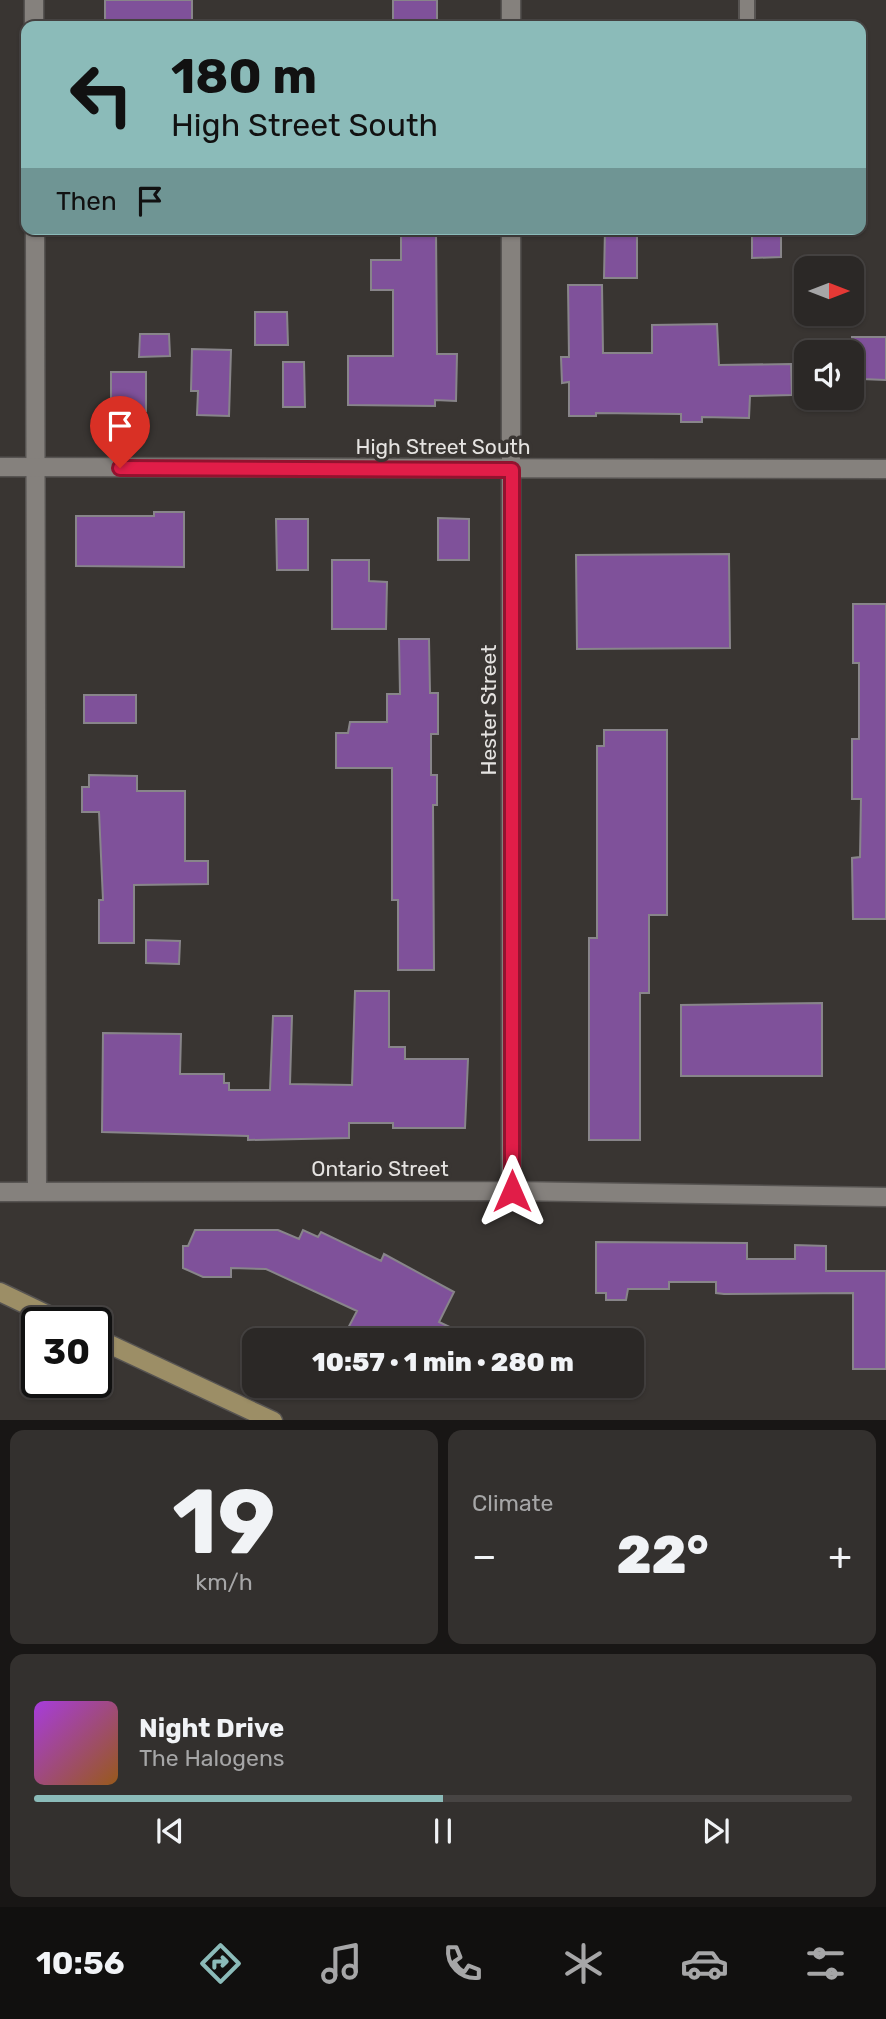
<!DOCTYPE html>
<html lang="en">
<head>
<meta charset="utf-8">
<style>
  :root { --surface:#2b2826; --page:#33302e; --text:#f1f3f6; --muted:#a6a6a7; --line:#474443; --accent:#8bbbb9 }
  body { margin:0; font-family:Rubik,sans-serif; background:var(--page); color:var(--text); height:100vh; display:flex; flex-direction:column; font-size:26px; white-space:nowrap }
  * { box-sizing:border-box; margin:0 }
  p { font-size:23px; color:var(--muted) }
  .icon { flex:none; width:38px; height:38px; fill:none; stroke:currentColor; stroke-width:2; stroke-linecap:round; stroke-linejoin:round }
  .map { position:relative; height:1420px; overflow:hidden }
  .panel { display:flex; flex-direction:column; gap:10px; padding:10px; background:#181615; flex:1 }
  .panel>* { flex:none }
  .guide { position:absolute; left:21px; top:21px; width:845px; height:214px; border-radius:14px; box-shadow:0 2px 5px #0004,0 0 0 2px var(--line); background:#8bbbb9; color:#111; overflow:hidden }
  .needle { width:46px; rotate:90deg }
  .fabs { position:absolute; left:794px; top:256px; display:grid; gap:14px }
  .fabs a { display:grid; place-items:center; width:70px; height:70px; border-radius:14px; background:var(--surface); box-shadow:0 2px 5px #0004,0 0 0 2px var(--line); font-size:35px }
  .speed { position:absolute; left:21px; top:1307px; display:flex; gap:14px; font-size:35px; font-weight:700; text-align:center }
  .speed>* { display:grid; place-content:center; width:91px; height:91px; border-radius:50%; background:var(--surface); box-shadow:0 2px 5px #0004,0 0 0 2px var(--line); line-height:1 }
  .speed .limit { border:4px solid #111; border-radius:10px; background:#fff; color:#111 }
  .pin { position:absolute; display:grid; place-items:center; width:60px; height:60px; color:#fff; margin:-72px -30px; border-radius:50% 50% 50% 0; rotate:-45deg; box-shadow:0 0 7px #0007 }
  .pin .icon { rotate:45deg }
  .me { position:absolute; width:77px; margin:-38px; rotate:0deg; stroke-linejoin:round; filter:drop-shadow(0 0 5px #0008) }
  .turn { display:flex; align-items:center; gap:24px; height:147px; padding:0 35px; font-size:32px }
  .turn .icon { width:91px; height:91px; stroke-width:2.5 }
  .turn b { display:block; font-size:49px; line-height:60px }
  .then { display:flex; align-items:center; height:66px; padding:0 35px; background:#0003; gap:14px; font-size:26px }
  .big { font-size:52px; font-weight:800; line-height:1.1 }
  .panel .tile { flex:1; display:flex; flex-direction:column; justify-content:center; gap:10px; min-width:0; padding:0 24px; border-radius:14px; background:var(--page) }
  .panel .dial { align-items:center; gap:0 }
  .dial b { font-size:91px; line-height:1 }
  .song { display:flex; align-items:center; gap:21px }
  .cover { width:84px; height:84px; border-radius:10px; background:linear-gradient(135deg,hsl(280 70% 55%),hsl(30 70% 35%)) }
  .played { height:7px; border-radius:4px; background:linear-gradient(90deg,var(--accent) 50%,var(--line) 50%) }
  .keys { display:flex; justify-content:space-around; direction:ltr }
  .heat { display:flex; justify-content:space-between; align-items:center; font-size:38px; direction:ltr }
  .panel .tiles { flex:1; display:grid; gap:10px; grid-template-columns:1fr 1fr }
  .tile:last-child { grid-column:span 2 }
  .trip { position:absolute; left:242px; top:1328px; width:402px; height:70px; border-radius:14px; background:var(--surface); box-shadow:0 2px 5px #0004,0 0 0 2px var(--line); font-weight:800; line-height:70px; text-align:center }
  .tabs { display:flex; height:112px; justify-content:space-around; align-items:center; background:#11100f; color:var(--muted) }
  .tabs .icon { width:49px; height:49px }
  .tabs .on { color:var(--accent) }
  .tabs b { font-size:32px; color:var(--text) }
  .map>svg:first-child { display:block }
  .building { fill:#7f519a; stroke:#88858a; stroke-width:2 }
  .lines { fill:none; stroke-linecap:round; stroke-linejoin:round }
  .service-casing { stroke:#575452; stroke-width:18 }
  .minor-casing { stroke:#575452; stroke-width:21 }
  .tertiary-casing { stroke:#575452; stroke-width:21 }
  .secondary-casing { stroke:#575452; stroke-width:21 }
  .service { stroke:#85817d; stroke-width:14 }
  .minor { stroke:#85817d; stroke-width:18 }
  .tertiary { stroke:#85817d; stroke-width:18 }
  .secondary { stroke:#9c8e66; stroke-width:18 }
  .route-casing { stroke:#92132f; stroke-width:18 }
  .route { stroke:#e11d48; stroke-width:12 }
  .labels { text-anchor:middle; stroke-width:7; stroke-linejoin:round; paint-order:stroke }
  .street-label { font-size:21px; fill:#e5e3e1; stroke:#393532 }
</style>
</head>
<body>
<div class="map">
<svg width="886" height="1421" viewBox="0 0 886 1421">
  <rect width="100%" height="100%" fill="#393532"/>
  <path class="building" d="M105,0H192V20L150,21V26H105Z
    M393,0H437V26H393Z
    M401,229H436L437,354H457L456,401L435,400V406L348,405V356H393V290H371V260H401Z
    M605,229H637V278H604Z
    M752,230H781V257L752,258Z
    M568,285H602L603,353H652V325L717,324L719,365L791,364L792,395L750,396L749,418L702,417V422H681V414L596,413V416H569V382L562,383L561,357H569Z
    M255,312H287L288,345H255Z
    M140,334H169L170,356L139,357Z
    M852,337H886V380L862,379V359H852Z
    M192,349L231,350L229,416L197,415L198,391H191Z
    M283,362H304L305,407H283Z
    M111,372H146V411L111,412Z
    M154,512H184V567L76,566V516H154Z
    M438,518L469,519V560H438Z
    M276,519H308V570H277Z
    M729,554L730,648L577,649L576,555Z
    M332,560H369V581L387,582L386,629H332Z
    M853,604H886V919H853L852,858L860,857L861,799H852V739H859V663H853Z
    M399,639H429L430,693H438V734H431V775H437V805H433L434,970H398V900H392V768H336V733H348L350,722H387V694H400Z
    M84,695H136V723H84Z
    M604,730H667V915H649V993H640V1140H589V938H597V746H604Z
    M89,775L137,776V791H185V861H208V884L134,885V943H99V900H103L99,812H82V787H89Z
    M146,940L180,941L179,964L146,963Z
    M355,991H389V1047H405V1059H468L465,1128H393V1123H349V1138L248,1140V1136L102,1132L103,1033L181,1034L180,1074H224V1083H229V1090H270L273,1016H292L290,1084L352,1085Z
    M822,1003V1076H681V1005Z
    M195,1230H278L299,1239L303,1230L318,1237L321,1232L381,1261L384,1254L454,1292L439,1322L477,1340H363L346,1332L357,1311L266,1269L231,1268V1277H203L183,1268V1246H188Z
    M596,1242L747,1243V1259H795V1245L826,1246V1271H886V1369H853V1293L724,1294L716,1293V1282H669V1289H628L626,1300H606V1293H596Z"/>
  <g class="lines">
    <g class="service-casing">
      <path id="service" d="M747,26V0"/>
    </g>
    <g class="minor-casing">
      <path id="minor" d="M34,0V26
        M511,0V26
        M35,229L37,1192
        M511,229V1191
        M0,1192L511,1191L886,1197"/>
    </g>
    <g class="tertiary-casing">
      <path id="tertiary" d="M0,467L886,469"/>
    </g>
    <g class="secondary-casing">
      <path id="secondary" d="M0,1292L65,1323
        M96,1338L273,1421"/>
    </g>
    <use href="#service" class="service"/>
    <use href="#minor" class="minor"/>
    <use href="#tertiary" class="tertiary"/>
    <use href="#secondary" class="secondary"/>
  </g>
  <g class="lines">
    <g class="route-casing">
      <path id="route" d="M120,468L512,470V1191"/>
    </g>
    <use href="#route" class="route"/>
  </g>
  <g class="labels">
    <g class="street-label">
      <text x="443" y="454">High Street South</text>
      <text transform="translate(489 710) rotate(-90)" y="7">Hester Street</text>
      <text x="380" y="1176">Ontario Street</text>
    </g>
  </g>
</svg>
<div class="fabs">
<a><svg class="needle" viewBox="-14 -14 28 28"><path d="M0-13l5 13h-10z" fill="#e53935"/><path d="M0 13l5-13h-10z" fill="#a6a6a7"/></svg></a>
<a><svg class="icon" aria-label="sound" viewBox="0 0 24 24"><path d="M4 9h4l5-4v14l-5-4H4zM17 9q2 3 0 6"/></svg></a>
</div>
<div class="speed"><div class="limit">30</div></div>
<div class="pin" style="left:120px;top:468px;background:#d93025"><svg class="icon" aria-label="arrive" viewBox="0 0 24 24"><path d="M6 21V4h12l-3 4 3 4H6"/></svg></div>
<svg class="me" style="left:512px;top:1191px" viewBox="-20 -20 40 40"><path d="M0-17L14 15 0 8-14 15z" fill="#e11d48" stroke="#fff" stroke-width="4"/></svg>
<div class="trip">10:57 · 1 min · 280 m</div>
<div class="guide">
<div class="turn"><svg class="icon" aria-label="left" viewBox="0 0 24 24"><path d="M17 20v-9H6M10 6l-5 5 5 5"/></svg><div><b>180 m</b>High Street South</div></div>
<div class="then">Then<svg class="icon" aria-label="arrive" viewBox="0 0 24 24"><path d="M6 21V4h12l-3 4 3 4H6"/></svg></div>
</div>
</div>
<section class="panel">
<div class="tiles">
<div class="tile dial"><b>19</b><p>km/h</p></div>
<div class="tile"><p>Climate</p>
<div class="heat"><a>−</a><b class="big">22°</b><a>+</a></div>
</div>
<div class="tile">
<div class="song"><i class="cover"></i><div><b>Night Drive</b><p>The Halogens</p></div></div>
<div class="played"></div>
<div class="keys"><svg class="icon" aria-label="previous" viewBox="0 0 24 24"><path d="M18 5L8 12l10 7zM5 5v14"/></svg><svg class="icon" aria-label="pause" viewBox="0 0 24 24"><path d="M8 5v14M16 5v14"/></svg><svg class="icon" aria-label="next" viewBox="0 0 24 24"><path d="M6 5l10 7-10 7zM19 5v14"/></svg></div>
</div>
</div>
</section>
<nav class="tabs">
<b>10:56</b>
<svg class="icon on" aria-label="directions" viewBox="0 0 24 24"><path d="M12 3l9 9-9 9-9-9zM9 14v-3h6M13 9l2 2-2 2"/></svg>
<svg class="icon" aria-label="music" viewBox="0 0 24 24"><path d="M9 18V5l10-2v13"/><circle cx="6" cy="18" r="3"/><circle cx="16" cy="16" r="3"/></svg>
<svg class="icon" aria-label="phone" viewBox="0 0 24 24"><path d="M5 4h4l2 5-3 2q2 4 5 5l2-3 5 2v4C11 20 4 13 5 4z"/></svg>
<svg class="icon" aria-label="climate" viewBox="0 0 24 24"><path d="M12 3v18M4 7l16 10M4 17L20 7"/></svg>
<svg class="icon" aria-label="car" viewBox="0 0 24 24"><path d="M5 17H2v-5l4-1 3-4h7l3 4 3 1v5h-3M9 17h6M6 11h13"/><circle cx="7" cy="17" r="2"/><circle cx="17" cy="17" r="2"/></svg>
<svg class="icon" aria-label="filters" viewBox="0 0 24 24"><path d="M4 7h16M4 17h16"/><circle cx="9" cy="7" r="2"/><circle cx="15" cy="17" r="2"/></svg>
</nav>
</body>
</html>
